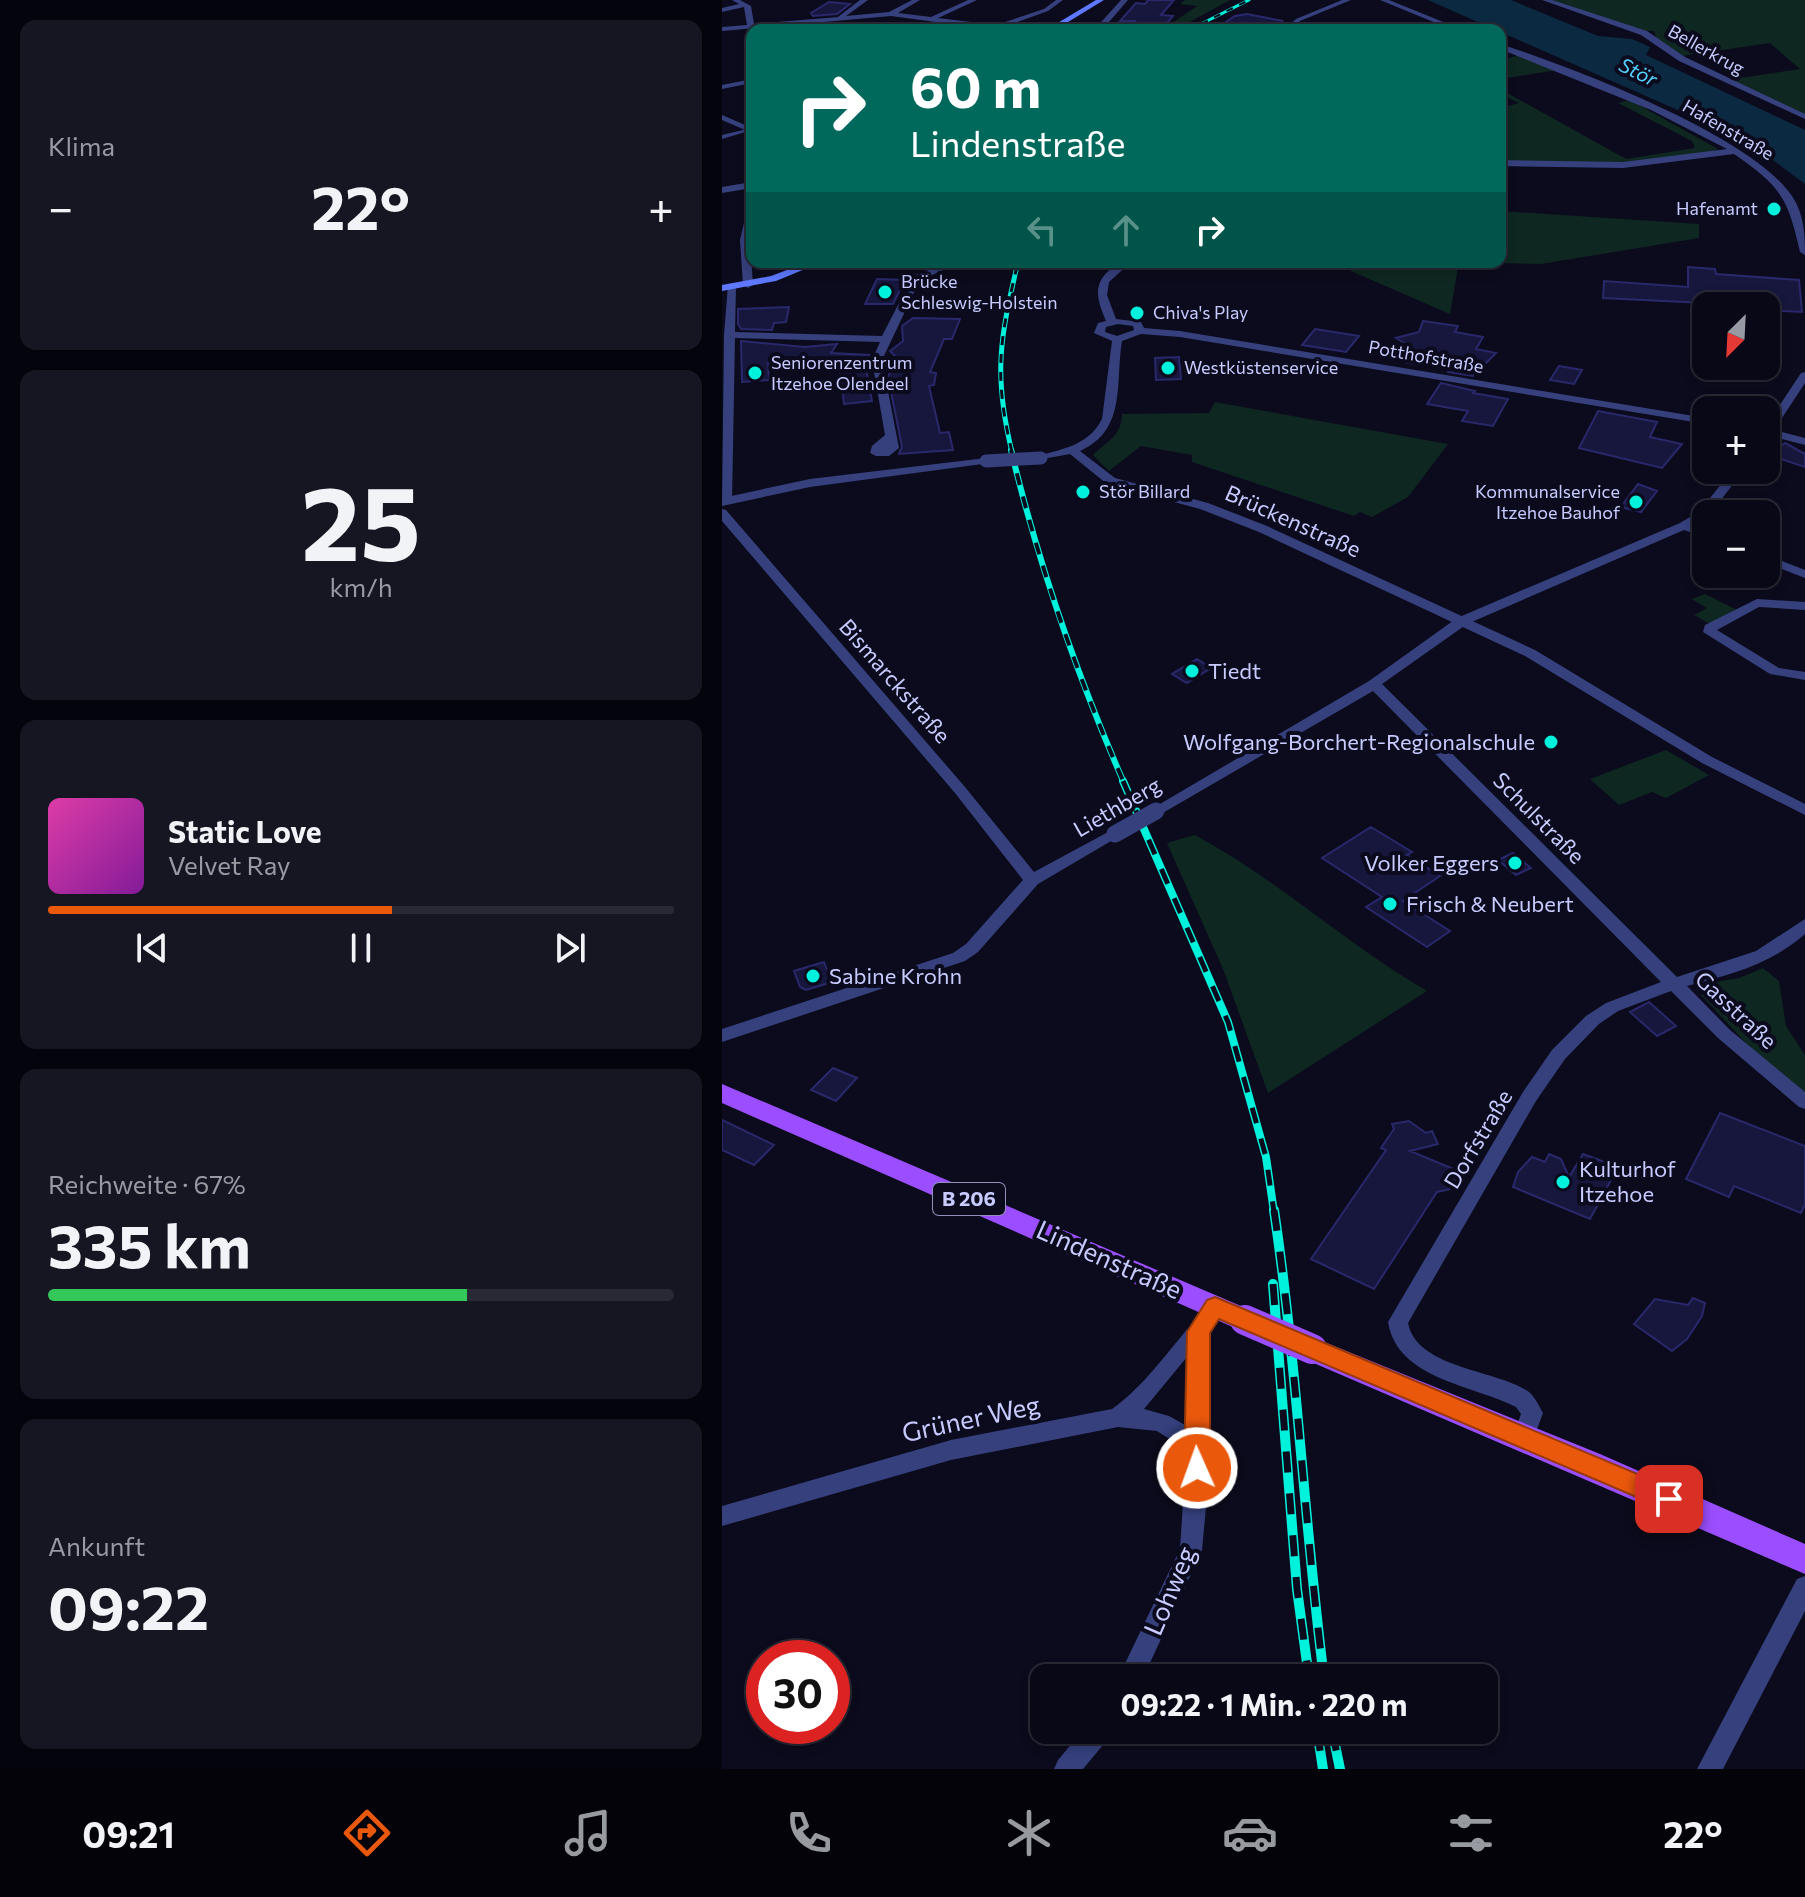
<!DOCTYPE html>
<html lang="de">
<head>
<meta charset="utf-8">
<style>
  :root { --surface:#080816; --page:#161623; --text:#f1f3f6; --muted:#989aa1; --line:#292935; --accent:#ea580c }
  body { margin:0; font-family:Commissioner,sans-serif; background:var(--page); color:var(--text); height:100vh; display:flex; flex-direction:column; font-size:30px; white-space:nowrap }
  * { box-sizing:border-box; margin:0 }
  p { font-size:26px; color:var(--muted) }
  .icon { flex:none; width:44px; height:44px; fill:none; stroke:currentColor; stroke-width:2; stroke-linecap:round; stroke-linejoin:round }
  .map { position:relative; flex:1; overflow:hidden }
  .details { display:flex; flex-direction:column; gap:20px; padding:20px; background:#04040c; width:722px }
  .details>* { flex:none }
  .hud { position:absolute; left:24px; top:24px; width:760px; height:244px; border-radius:16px; box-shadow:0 4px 12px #0003,0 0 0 2px var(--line); background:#00695c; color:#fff; overflow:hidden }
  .needle { width:52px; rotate:204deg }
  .fabs { position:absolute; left:970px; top:292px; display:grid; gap:16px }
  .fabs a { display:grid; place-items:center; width:88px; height:88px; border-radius:16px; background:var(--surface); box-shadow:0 4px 12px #0003,0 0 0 2px var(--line); font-size:40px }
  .speed { position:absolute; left:24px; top:1640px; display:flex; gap:16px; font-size:40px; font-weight:700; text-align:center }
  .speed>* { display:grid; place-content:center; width:104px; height:104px; border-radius:50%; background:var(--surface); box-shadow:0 4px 12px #0003,0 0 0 2px var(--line); line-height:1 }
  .speed .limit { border:12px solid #d22; background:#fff; color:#111 }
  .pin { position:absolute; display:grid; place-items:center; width:68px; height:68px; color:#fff; margin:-34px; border-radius:16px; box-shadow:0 4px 12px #0006 }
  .me { position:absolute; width:88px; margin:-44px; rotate:358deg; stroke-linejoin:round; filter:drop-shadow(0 0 6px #0008) }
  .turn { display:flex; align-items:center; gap:28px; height:168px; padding:0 32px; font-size:36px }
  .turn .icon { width:104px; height:104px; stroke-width:2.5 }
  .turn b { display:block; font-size:56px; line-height:68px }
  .lanes { display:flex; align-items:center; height:76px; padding:0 32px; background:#0003; justify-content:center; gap:40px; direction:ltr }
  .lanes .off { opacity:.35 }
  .big { font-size:60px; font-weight:700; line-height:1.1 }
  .details .widget { flex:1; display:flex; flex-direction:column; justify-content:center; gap:12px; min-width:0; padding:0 28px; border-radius:16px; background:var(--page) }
  .details .dial { align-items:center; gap:0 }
  .dial b { font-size:104px; line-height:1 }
  .song { display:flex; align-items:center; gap:24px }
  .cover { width:96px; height:96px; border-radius:12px; background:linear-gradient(135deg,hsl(320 70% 55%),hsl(290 70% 35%)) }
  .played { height:8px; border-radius:4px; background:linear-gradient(90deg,var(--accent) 55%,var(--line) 55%) }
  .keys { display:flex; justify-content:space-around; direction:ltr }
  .heat { display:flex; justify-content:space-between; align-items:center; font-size:44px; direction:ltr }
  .charge { height:12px; border-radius:6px; background:linear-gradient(90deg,#34c759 67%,var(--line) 0) }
  .trip { position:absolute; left:308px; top:1664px; width:468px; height:80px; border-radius:16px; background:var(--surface); box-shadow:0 4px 12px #0003,0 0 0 2px var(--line); font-weight:700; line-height:80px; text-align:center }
  .dock { display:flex; height:128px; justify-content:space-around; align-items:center; background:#030309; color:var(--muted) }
  .dock .icon { width:56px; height:56px }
  .dock .active { color:var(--accent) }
  .dock b { font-size:36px; color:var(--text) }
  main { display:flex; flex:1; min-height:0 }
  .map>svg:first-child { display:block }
  .green { fill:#0e2721 }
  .water { fill:#0b2a41 }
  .building { fill:#17173e; stroke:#29286a; stroke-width:2 }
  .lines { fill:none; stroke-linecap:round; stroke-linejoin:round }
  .pedestrian { fill:#35407d; fill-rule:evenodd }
  .minor { fill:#35407d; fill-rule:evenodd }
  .tertiary { fill:#35407d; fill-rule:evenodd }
  .secondary { fill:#5e79ff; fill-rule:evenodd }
  .primary { fill:#9b4eff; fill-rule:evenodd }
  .rail-far4-casing { stroke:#00f2dc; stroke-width:3 }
  .rail-far3-casing { stroke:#00f2dc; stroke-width:5 }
  .rail-far2-casing { stroke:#00f2dc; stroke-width:6 }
  .rail-far1-casing { stroke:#00f2dc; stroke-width:8 }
  .rail-casing { stroke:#00f2dc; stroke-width:10 }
  .rail-far4 { stroke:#0b0b1d; stroke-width:2; stroke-dasharray:7; stroke-linecap:butt }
  .rail-far3 { stroke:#0b0b1d; stroke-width:3; stroke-dasharray:9; stroke-linecap:butt }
  .rail-far2 { stroke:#0b0b1d; stroke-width:4; stroke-dasharray:12; stroke-linecap:butt }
  .rail-far1 { stroke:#0b0b1d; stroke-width:5; stroke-dasharray:16; stroke-linecap:butt }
  .rail { stroke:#0b0b1d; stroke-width:7; stroke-dasharray:21; stroke-linecap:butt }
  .minor-bridge { stroke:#35407d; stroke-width:17 }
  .tertiary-bridge { stroke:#35407d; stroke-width:13 }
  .primary-bridge { stroke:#9b4eff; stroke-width:30 }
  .route { fill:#ea580c; stroke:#983908; stroke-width:2 }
  .poi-dot { fill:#00f2dc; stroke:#0b0b1d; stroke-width:3 }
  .labels { text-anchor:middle; stroke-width:8; stroke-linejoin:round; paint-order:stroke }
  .far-street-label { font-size:18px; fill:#c7cbff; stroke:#0b0b1d }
  .far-poi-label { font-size:18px; fill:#c7cbff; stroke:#0b0b1d; text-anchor:start }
  .far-water-label { font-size:20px; font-style:italic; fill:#55d1ff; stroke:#0b0b1d }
  .shield { fill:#0b0b1d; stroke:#8f91bb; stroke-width:2 }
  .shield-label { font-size:20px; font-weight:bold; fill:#c7cbff }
  .street-label { font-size:22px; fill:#c7cbff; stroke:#0b0b1d }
  .poi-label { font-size:22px; fill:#c7cbff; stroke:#0b0b1d; text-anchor:start }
  .near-street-label { font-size:26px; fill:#c7cbff; stroke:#0b0b1d }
</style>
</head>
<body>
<main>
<section class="details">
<div class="widget"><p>Klima</p>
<div class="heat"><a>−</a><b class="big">22°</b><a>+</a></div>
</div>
<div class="widget dial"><b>25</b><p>km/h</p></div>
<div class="widget">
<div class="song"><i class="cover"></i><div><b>Static Love</b><p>Velvet Ray</p></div></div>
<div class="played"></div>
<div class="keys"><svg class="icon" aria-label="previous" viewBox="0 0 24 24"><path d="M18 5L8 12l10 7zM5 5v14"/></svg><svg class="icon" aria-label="pause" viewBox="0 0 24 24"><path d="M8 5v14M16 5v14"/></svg><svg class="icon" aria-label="next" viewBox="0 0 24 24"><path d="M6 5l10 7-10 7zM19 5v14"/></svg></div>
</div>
<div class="widget"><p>Reichweite · 67%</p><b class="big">335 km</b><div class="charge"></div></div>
<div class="widget"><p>Ankunft</p><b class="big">09:22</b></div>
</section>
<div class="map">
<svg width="1083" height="1769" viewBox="0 0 1083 1769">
  <rect width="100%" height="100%" fill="#0b0b1d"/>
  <path class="green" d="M463,0H508L453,30H440L475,6L458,4Z
    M828,0H1083V116L1005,80L1078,69L1048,43L960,56L934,38L932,31H919Z
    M798,55L835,70L778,79V60Z
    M778,89L904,159L973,148L970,141L896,103L908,100L996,149C945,171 835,162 778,161V108L797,103L778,94Z
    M778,211L977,224V238L819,264L737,262L728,314L608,262H778Z
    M493,402L726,444L686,497L650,517L638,512L632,516L470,462V455L419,446L387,471L371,455C385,440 399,438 400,414L487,413Z
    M983,594L1015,610L988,624L972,615L985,608L970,599Z
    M944,750L987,775L944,798L930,792L897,805L868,779Z
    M473,835C555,879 624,944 705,991L546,1093L501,969L445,843Z
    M1041,968L1057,981L1064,1026L1083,1055V1092L1039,1059L979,995L987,983L1017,978Z"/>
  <path class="water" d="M706,0H789L876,36L910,39L928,47L924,55L1083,130V184L1026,141Z"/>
  <path class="building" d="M426,0H452L439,15L451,16L441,28H408L413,21H398L414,3L423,4Z
    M107,2L128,4L115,14L91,16L89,13Z
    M525,14L561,21L533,30H492L513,16Z
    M966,267L993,269L994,274L1077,280L1080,312L1044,310V306L881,298L882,281L966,287Z
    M155,279L183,280L171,304H143Z
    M67,307L64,322L52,323L50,330L19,329L16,324V309Z
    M191,318L238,319L230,339H222L208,372L214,373L212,385L207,386L218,433L227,432L231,450L177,454L180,447L166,377L175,358L168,351L181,341L180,326Z
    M701,321L736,326L733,332L761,337L754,349L774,353L751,376L726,372L728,368L684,363L690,348L674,338L697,332Z
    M593,329L637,336L624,352L580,345Z
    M19,341L83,347L115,344L109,353L147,355L143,363L150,401L122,404L117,362L100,366L46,363L47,380L20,382Z
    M457,357L459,379L434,380L433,358Z
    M837,366L860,370L852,384L828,380Z
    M719,383L753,391L751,393L786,399L771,426L740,421L746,411L705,404Z
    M876,411L935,422L928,437L960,444L940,468L857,448Z
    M1063,443L1083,454V467L1047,455Z
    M916,484L935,491L919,512L899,507Z
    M475,659L489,668L465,683L450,674Z
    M649,827L690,852L685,855L718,876L681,901L728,931L705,947L644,907L660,897L600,858Z
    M791,853L804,864L809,868L794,875L776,860Z
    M102,962L110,982L84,990L78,987L72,971Z
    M927,1002L954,1026L935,1036L908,1012Z
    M111,1068L135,1078L114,1101L89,1090Z
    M998,1113L1083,1146V1204L1079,1213L1012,1186L1007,1197L964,1179Z
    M0,1120L52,1145L32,1165L0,1150Z
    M687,1121L704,1133L710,1131L716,1144L688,1151L734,1170L736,1176L728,1189L715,1192L652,1289L589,1259L664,1150L659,1148L672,1129L670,1124Z
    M827,1154L839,1159L847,1177L861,1154L896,1167L868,1219L791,1187L796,1172L810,1157L823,1162Z
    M971,1298L983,1303L980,1316L965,1339L950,1351L912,1324L933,1299L966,1305Z"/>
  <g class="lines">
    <path class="pedestrian" d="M25,129L30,130L0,139V135Z"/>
    <path class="minor" d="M10,0H18L29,6L32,24L116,17L138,0H146L124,16L167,12L190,0H198L176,13L209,17L246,0H255L216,18L274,25L322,9L334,0H341L326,11L273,30L169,16L0,31V27L25,25L22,7L0,12V8L17,4Z
      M399,0H406L380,30H372Z
      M620,0H629L578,21L570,30H562L574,19Z
      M658,0H667L741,30H731Z
      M820,0H830L925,31L963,57L1083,114V119L957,61L919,35Z
      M778,44C849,67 1029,135 1070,196C1082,214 1083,234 1083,255L1078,252C1066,197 1058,186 1012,154L901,168L778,166V160L901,162L1005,149L929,110L778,49Z
      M30,79V83L0,89V85Z
      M0,115L30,128V133L0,120Z
      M30,182V188L0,193V187Z
      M30,203L28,240L31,285L26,288L21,285L18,240L26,206Z
      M227,262H241L198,280L160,360L177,448L167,456H154L148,453L150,446L163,435L150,360L158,342L13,338L10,501L8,504H0L2,335L6,285L14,287L13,332L160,336L191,276Z
      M1083,372V383L1048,436L1044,437V426L1079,373Z
      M1010,470H1022L988,514H984V518L972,525L984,530V538L962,530L745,624L660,684L955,977L1034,951L1083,919V934C1049,964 1008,975 965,986L1008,1030L1083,1092V1109L1077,1107L996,1038L949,991L896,1011L877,1024L843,1059L814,1101L686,1323C695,1369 774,1369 807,1392C813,1397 817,1406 821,1413L810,1443L802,1446L794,1443L791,1436L799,1414L794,1407C751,1385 675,1379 666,1322L801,1092L830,1050L864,1016L884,1003L939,982L651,691L439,814H429L426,811L647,681L735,618L958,523L978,511Z
      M0,509L4,510L243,787L312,872L388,831H398L401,834L316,884L256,952L243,961L0,1042V1029L231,953L244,944L301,880L233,793L0,521Z
      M1044,555L1083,570V578L1044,563Z
      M1035,599L1083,602V610L1037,607L995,630L1057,668L1083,672V680L1048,674L981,632L983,625Z
      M493,1298L500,1301L503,1307L486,1334V1486L480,1550L421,1678H396L458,1549L464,1457L449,1440L435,1431L396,1427L229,1460L0,1526V1506L229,1440L390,1409C420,1388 444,1354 468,1326C477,1316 480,1303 493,1298ZM465,1357V1426L447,1416L422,1409Z
      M1083,1576V1611L1001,1769H975L1075,1579Z
      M361,1730H389L386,1739L361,1769H332L336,1760Z"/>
    <path class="tertiary" d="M329,25L358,30L332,29Z
      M398,262H409L387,282L385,295L394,319L419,322L422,328L458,331L984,418V424L458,337L419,334L400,341C393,384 405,430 358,451L393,478L486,503L545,526L813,650L990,757L1083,804V815L980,763L803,656L537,532L478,509L385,484L348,454L315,460V456C341,449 367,445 380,419L390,341L372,333L376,323L384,321C372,293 371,280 398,262ZM396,324L411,326L412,330L395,336L383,332L384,327Z
      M1044,428L1083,438V445L1044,435Z
      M264,458L268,459V463L88,487L0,506V498L88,479Z"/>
    <path class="secondary" d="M374,0H382L333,30H324Z
      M86,262H100L54,281L0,291V285L49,276Z"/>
    <path class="primary" d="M0,1084L533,1312L537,1320L533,1328L523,1332L513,1328L0,1103Z
      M590,1337L878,1454L1083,1544V1574L580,1358L576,1349L580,1340Z"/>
    <g class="rail-far4-casing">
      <path id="rail-far4" d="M467,30L527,0"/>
    </g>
    <g class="rail-far3-casing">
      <path id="rail-far3" d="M290,452C271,374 278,338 296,262"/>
    </g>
    <g class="rail-far2-casing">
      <path id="rail-far2" d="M289,450C317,566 354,673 402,783"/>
    </g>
    <g class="rail-far1-casing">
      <path id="rail-far1" d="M401,781L506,1022L544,1157L552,1212"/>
    </g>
    <g class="rail-casing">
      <path id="rail" d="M552,1210C575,1365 582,1522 602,1678
        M551,1284L575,1589L587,1678
        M595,1730L601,1769
        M610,1730L618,1769"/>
    </g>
    <use href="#rail-far4" class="rail-far4"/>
    <use href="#rail-far3" class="rail-far3"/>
    <use href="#rail-far2" class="rail-far2"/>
    <use href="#rail-far1" class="rail-far1"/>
    <use href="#rail" class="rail"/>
    <path class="minor-bridge" d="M393,834L434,811"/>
    <path class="tertiary-bridge" d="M264,461L319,458"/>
    <path class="primary-bridge" d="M523,1320L590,1349"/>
  </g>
  <path class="route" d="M493,1297L956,1491L960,1499L956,1507L947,1511L938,1507L497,1319L488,1333V1468L484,1476L475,1480L466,1476L462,1468L465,1332L485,1300Z"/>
  <g class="poi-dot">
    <circle cx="1052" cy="209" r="8"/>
    <circle cx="163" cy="292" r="8"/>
    <circle cx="415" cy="313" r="8"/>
    <circle cx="446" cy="368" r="8"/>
    <circle cx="33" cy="373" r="8"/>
    <circle cx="361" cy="492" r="8"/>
    <circle cx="914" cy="502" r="8"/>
    <circle cx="470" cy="671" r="8"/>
    <circle cx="829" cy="742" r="8"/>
    <circle cx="793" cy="863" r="8"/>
    <circle cx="668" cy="904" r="8"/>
    <circle cx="91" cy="976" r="8"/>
    <circle cx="841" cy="1182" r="8"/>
  </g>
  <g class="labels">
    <g class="far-street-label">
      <text transform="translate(984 50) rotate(29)" y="6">Bellerkrug</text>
      <text transform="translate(1006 130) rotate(30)" y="6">Hafenstraße</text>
      <text transform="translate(704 357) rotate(10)" y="6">Potthofstraße</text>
    </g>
    <g class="far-poi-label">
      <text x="1036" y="215" text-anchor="end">Hafenamt</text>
      <text x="179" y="288">Brücke<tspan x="179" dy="21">Schleswig-Holstein</tspan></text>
      <text x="431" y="319">Chiva's Play</text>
      <text x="49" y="369">Seniorenzentrum<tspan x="49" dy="21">Itzehoe Olendeel</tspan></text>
      <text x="462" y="374">Westküstenservice</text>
      <text x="377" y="498">Stör Billard</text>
      <text x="898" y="498" text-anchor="end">Kommunalservice<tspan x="898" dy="21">Itzehoe Bauhof</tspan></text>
    </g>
    <g class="far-water-label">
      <text transform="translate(916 72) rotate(26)" y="7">Stör</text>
    </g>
    <rect class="shield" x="211" y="1183" width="72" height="32" rx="6"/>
    <g class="shield-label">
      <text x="247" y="1206">B 206</text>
    </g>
    <g class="street-label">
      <text transform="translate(571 521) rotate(24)" y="8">Brückenstraße</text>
      <text transform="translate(173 681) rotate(49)" y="8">Bismarckstraße</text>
      <text transform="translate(395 807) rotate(-30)" y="8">Liethberg</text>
      <text transform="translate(817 818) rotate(45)" y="8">Schulstraße</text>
      <text transform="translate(1014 1010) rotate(43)" y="8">Gasstraße</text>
      <text transform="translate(756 1139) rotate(-59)" y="8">Dorfstraße</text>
    </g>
    <g class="poi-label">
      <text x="486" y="679">Tiedt</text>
      <text x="813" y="750" text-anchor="end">Wolfgang-Borchert-Regionalschule</text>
      <text x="777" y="871" text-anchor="end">Volker Eggers</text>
      <text x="684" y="912">Frisch &amp; Neubert</text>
      <text x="107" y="984">Sabine Krohn</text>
      <text x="857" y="1177">Kulturhof<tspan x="857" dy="25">Itzehoe</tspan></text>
    </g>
    <g class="near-street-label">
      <text transform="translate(387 1260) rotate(24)" y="9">Lindenstraße</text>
      <text transform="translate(249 1419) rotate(-12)" y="9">Grüner Weg</text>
      <text transform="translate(448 1591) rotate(-67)" y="9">Lohweg</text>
    </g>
  </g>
</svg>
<div class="fabs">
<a><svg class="needle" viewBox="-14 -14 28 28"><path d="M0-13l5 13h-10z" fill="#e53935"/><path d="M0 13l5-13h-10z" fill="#989aa1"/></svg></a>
<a>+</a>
<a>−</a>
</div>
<div class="speed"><div class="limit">30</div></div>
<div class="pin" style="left:947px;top:1499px;background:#d93025"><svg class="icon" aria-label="arrive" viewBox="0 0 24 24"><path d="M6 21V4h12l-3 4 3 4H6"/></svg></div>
<svg class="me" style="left:475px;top:1468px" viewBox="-20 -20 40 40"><circle r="17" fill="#ea580c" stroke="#fff" stroke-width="3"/><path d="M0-11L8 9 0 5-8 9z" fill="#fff"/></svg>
<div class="trip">09:22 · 1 Min. · 220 m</div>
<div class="hud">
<div class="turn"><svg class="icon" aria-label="right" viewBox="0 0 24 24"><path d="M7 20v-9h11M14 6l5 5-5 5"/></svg><div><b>60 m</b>Lindenstraße</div></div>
<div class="lanes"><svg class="icon off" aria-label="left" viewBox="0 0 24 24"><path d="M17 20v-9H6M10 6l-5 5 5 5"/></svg><svg class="icon off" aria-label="ahead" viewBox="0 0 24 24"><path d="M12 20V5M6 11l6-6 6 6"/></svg><svg class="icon" aria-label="right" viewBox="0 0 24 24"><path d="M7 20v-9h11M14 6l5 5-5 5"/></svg></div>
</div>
</div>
</main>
<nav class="dock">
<b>09:21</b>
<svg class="icon active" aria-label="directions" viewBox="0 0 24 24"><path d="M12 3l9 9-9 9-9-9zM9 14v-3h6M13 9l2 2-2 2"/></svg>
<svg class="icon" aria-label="music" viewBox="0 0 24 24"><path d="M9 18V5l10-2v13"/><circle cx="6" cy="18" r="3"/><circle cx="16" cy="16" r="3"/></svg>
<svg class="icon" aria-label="phone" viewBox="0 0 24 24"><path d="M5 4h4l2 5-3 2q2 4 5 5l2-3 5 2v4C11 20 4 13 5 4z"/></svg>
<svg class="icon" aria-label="climate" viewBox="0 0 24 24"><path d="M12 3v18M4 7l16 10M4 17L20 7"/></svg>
<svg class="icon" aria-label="car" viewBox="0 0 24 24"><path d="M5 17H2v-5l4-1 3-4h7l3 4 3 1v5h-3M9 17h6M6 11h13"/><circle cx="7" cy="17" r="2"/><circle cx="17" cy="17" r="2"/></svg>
<svg class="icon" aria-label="filters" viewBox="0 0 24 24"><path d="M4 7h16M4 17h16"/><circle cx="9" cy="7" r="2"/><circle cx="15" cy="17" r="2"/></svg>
<b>22°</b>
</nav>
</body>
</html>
